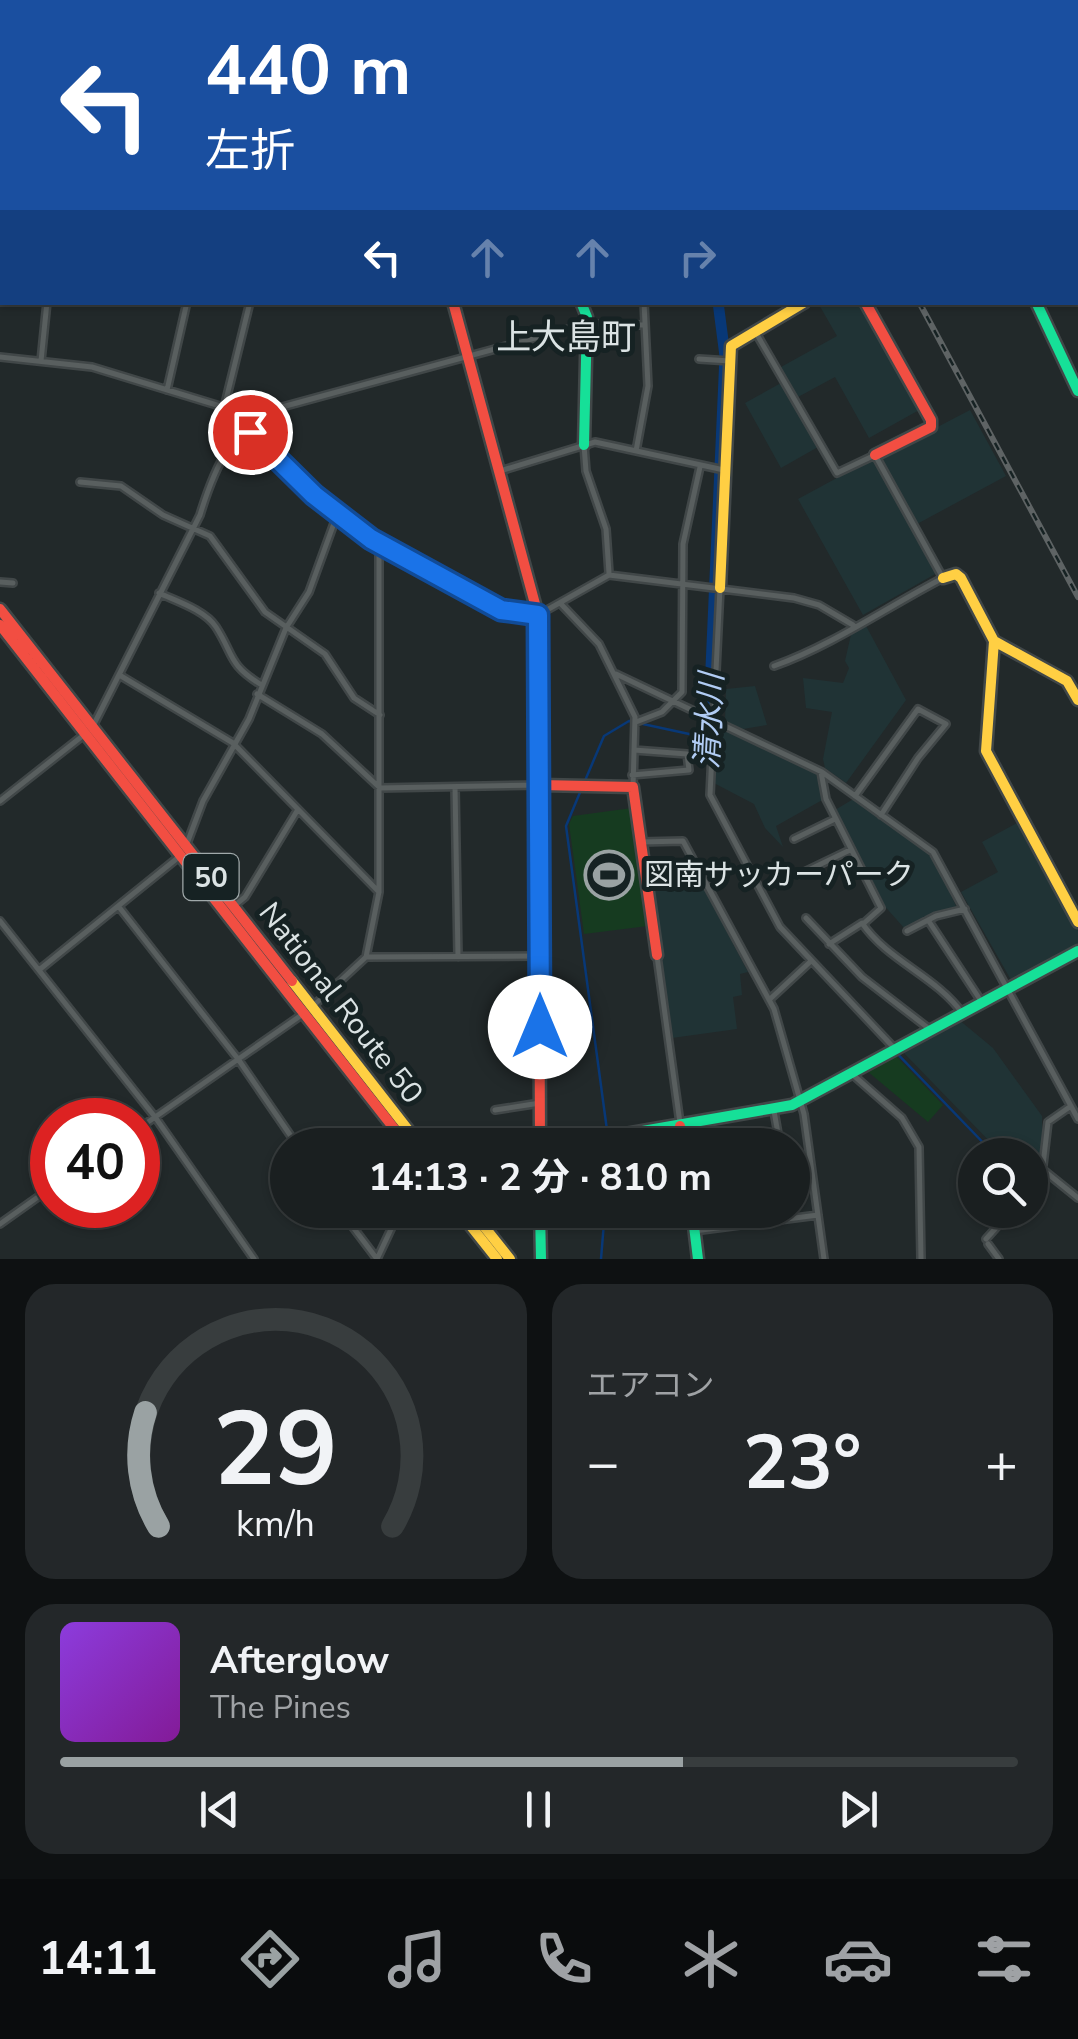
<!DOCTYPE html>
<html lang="ja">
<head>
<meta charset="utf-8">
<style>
  :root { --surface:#1a1f20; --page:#232729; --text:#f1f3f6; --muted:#9fa2a5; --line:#383d3e; --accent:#9aa2a3 }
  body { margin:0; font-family:"Nunito Sans","Noto Sans JP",sans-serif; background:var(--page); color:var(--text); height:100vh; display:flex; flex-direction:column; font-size:38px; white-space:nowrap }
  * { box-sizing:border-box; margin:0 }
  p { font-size:32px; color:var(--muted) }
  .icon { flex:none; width:55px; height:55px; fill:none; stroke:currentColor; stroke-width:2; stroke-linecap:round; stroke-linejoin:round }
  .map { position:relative; height:1259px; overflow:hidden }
  .drawer { display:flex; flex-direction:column; gap:25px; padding:25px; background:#0e1112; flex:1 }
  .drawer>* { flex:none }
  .banner { position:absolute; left:0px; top:0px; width:1080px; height:305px; box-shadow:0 2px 8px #0004,0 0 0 2px var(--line); background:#1a4fa0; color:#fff; overflow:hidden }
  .fabs { position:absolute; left:958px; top:1138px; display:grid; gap:20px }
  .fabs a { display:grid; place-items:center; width:90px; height:90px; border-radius:50%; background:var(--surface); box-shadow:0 2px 8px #0004,0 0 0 2px var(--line); font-size:50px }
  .speed { position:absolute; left:30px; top:1098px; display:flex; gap:20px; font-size:50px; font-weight:700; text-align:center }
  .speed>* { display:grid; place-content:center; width:130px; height:130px; border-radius:50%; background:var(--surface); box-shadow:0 2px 8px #0004,0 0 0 2px var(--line); line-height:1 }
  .speed .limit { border:15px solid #d22; background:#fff; color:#111 }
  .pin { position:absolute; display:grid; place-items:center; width:85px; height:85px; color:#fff; margin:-42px; border:5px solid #fff; border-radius:50%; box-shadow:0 2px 10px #0007 }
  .me { position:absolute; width:110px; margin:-55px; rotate:0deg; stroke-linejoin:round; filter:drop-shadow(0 0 8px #0008) }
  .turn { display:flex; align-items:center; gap:35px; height:210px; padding:0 40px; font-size:45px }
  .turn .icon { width:130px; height:130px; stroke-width:2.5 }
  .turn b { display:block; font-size:70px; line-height:85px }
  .lanes { display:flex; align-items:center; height:95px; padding:0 40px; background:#0003; justify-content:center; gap:50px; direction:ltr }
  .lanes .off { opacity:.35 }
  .big { font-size:75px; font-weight:700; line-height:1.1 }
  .drawer .card { flex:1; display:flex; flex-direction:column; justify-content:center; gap:15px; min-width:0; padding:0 35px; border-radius:30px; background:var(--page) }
  .drawer .dial { align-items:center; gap:0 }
  .dial svg { height:260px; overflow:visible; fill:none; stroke:var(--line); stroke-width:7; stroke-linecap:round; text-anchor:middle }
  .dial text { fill:var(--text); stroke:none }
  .song { display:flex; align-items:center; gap:30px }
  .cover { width:120px; height:120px; border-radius:15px; background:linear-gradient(135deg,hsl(270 70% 55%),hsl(290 70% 35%)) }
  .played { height:10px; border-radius:5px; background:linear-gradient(90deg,var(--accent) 65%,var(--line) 65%) }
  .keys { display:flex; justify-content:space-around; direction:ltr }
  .heat { display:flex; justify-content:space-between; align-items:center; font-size:55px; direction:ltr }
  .drawer .tiles { flex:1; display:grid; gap:25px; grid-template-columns:1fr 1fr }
  .card:last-child { grid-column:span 2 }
  .trip { position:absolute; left:270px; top:1128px; width:540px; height:100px; border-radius:50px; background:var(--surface); box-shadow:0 2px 8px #0004,0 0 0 2px var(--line); font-weight:700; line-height:100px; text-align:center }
  .tab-bar { display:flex; height:160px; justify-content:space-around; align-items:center; background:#0a0c0d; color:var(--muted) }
  .tab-bar .icon { width:70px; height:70px }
  .tab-bar .active { color:var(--accent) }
  .tab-bar b { font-size:45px; color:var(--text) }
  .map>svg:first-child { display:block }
  .built { fill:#203335 }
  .green { fill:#163b20 }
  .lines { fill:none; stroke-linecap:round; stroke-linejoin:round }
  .stream { stroke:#083877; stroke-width:2.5 }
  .river { stroke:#083877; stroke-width:11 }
  .street-casing { stroke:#414748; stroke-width:10 }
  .fast-casing { stroke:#414748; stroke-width:15 }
  .slow-casing { stroke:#414748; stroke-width:15 }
  .jam-casing { stroke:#414748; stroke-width:15 }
  .street { stroke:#595f5f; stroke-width:5 }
  .fast { stroke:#16e098; stroke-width:10 }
  .slow { stroke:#ffcf43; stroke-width:10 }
  .jam { stroke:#f24e42; stroke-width:10 }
  .rail-casing { stroke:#5e6364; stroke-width:6 }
  .rail { stroke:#162223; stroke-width:2.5; stroke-dasharray:8; stroke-linecap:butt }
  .route-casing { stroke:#114b97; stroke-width:25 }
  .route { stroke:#1a73e8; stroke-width:18 }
  .labels { text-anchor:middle; stroke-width:10; stroke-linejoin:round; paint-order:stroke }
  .shield { fill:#162223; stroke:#a0a9aa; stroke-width:2.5 }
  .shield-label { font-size:28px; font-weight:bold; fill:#dbe3e4 }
  .poi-label { font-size:30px; fill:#dbe3e4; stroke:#162223; text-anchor:start }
  .street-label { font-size:30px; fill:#dbe3e4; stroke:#162223 }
  .water-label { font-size:32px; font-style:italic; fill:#b1ccf4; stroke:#162223 }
  .quarter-label { font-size:35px; fill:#dbe3e4; stroke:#162223 }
</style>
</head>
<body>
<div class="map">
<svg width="1078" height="1259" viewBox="0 0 1078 1259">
  <rect width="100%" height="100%" fill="#22292a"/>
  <path class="built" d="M818,303H861L921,409L869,438L835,377L798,397L781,367L837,336Z
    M781,383L818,447L781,468L745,403Z
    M970,410L1006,476L917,524L882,461L884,455Z
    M872,459L937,573L863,615L798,499Z
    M865,624L906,700L846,783L825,768L823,759L832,712L806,708L803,678L843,683L849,668L845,661L852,630Z
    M755,686L767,725L743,729L725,722L726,689Z
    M714,723L816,773L824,799L776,826L783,847L765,828L754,804L710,781Z
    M855,798L931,853L957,908L932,914L905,929L881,902L835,810Z
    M1017,823L1078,931V944L1011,980L961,892L998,872L982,842Z
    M699,879L748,972L740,974L742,995L733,997L737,1029L672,1038L651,885Z
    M958,1019L993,1048L1042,1116V1154L1009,1155L997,1149L901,1050Z"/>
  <path class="green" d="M632,808L648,926L584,934L569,824L573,816Z
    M895,1055L943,1105L928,1122L867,1071Z"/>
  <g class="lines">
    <path class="stream" d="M584,783L604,736L629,721L703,737L708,734L709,798
      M581,790L566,826L609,1145
      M717,814L780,932L995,1155
      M601,1259L605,1210"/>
    <path class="river" d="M478,0L479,2
      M708,734L725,356L718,302"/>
    <g class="street-casing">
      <path id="street" d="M603,0L606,2
        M878,0L879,2
        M954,0L955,2
        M329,2V0
        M782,2V0
        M804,2L805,0
        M852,2L857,0
        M0,86L2,87
        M0,183L2,184
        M756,333L837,473L875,455L943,578C887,607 833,645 774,666
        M0,357L92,367L220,406L343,519L501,610L538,615L609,575L794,598L819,605L853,625
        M699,359L730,361
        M41,361L47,302
        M167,390L187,302
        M224,408L250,302
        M584,445L586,471L606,529L609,573
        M636,451L648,386L644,302
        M500,471L595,442L724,470
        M80,482L121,486L163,515L210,536L265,612L325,654L354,698L380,715
        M0,582L13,583
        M720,588L710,795L780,927L896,1050
        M159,593C176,601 205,610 216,627C234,655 228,664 260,684
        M561,604L599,644L635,717L633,787
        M616,674L822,772L933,852L1078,1119
        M121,676L233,743L379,892
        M257,694L322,734L380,788L541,785
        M636,722L662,712L682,692L683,544L700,467
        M93,726L200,515C214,469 233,422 282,407L587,324L643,325
        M821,772L826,799L881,908L863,924
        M632,775L689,770L687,754L634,750
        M455,787L458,957
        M855,796L918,709L946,724L918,758L881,815
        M0,801L85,734
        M794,839L835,819
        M641,842L683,841L774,1009L804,1114L824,1259
        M186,846L203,801L249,719L286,628L309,592L337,515
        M798,875L850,850
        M234,906L245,897L297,811
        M119,907L238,1059L297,1145
        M806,918L862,977L932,1031
        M928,920L981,1001
        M0,921L155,1117L254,1259
        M907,931L936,916L965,909
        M829,944L862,923C888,961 936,976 963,1014
        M657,956L680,1123
        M366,957L538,956
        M39,970L180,856
        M769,1000L811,961
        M312,1007L366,957L379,892V544
        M852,1074L902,1118L919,1147L921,1259
        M495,1110L540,1103
        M774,1111L780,1145
        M138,1129L303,1014
        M1042,1169L1078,1198
        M1030,1188L1043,1165L1048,1122L1071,1106
        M340,1210L377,1259
        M0,1224L52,1187
        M694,1231L818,1215
        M986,1239L1012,1210
        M988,1244L999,1259
        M377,1259L400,1210"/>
    </g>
    <g class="fast-casing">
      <path id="fast" d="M0,38L2,39
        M581,302L587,317L584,445
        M1036,302L1078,391
        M562,1145L792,1105L1078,951
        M540,1210L541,1259
        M692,1210L698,1259"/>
    </g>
    <g class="slow-casing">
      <path id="slow" d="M943,578L956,574L961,578L994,641L986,751L1078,922
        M720,588L731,346L805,302
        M994,641L1067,681L1078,700
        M292,981L420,1145
        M458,1210L497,1259
        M471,1210L510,1259"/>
    </g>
    <g class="jam-casing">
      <path id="jam" d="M386,0V2
        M453,302L538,615L540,1145
        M865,302L931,420V427L875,455
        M0,609L292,981
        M0,625L407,1145
        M541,785L633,787L657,955
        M680,1126L683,1145"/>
    </g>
    <use href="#street" class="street"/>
    <use href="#fast" class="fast"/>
    <use href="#slow" class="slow"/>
    <use href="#jam" class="jam"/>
    <g class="rail-casing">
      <path id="rail" d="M758,0L759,2
        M919,302L1078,597"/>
    </g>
    <use href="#rail" class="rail"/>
  </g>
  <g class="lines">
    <g class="route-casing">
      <path id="route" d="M250,432L314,495L371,539L501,610L538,615L540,1027"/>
    </g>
    <use href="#route" class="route"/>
  </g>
  <defs>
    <g id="stadium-ring" transform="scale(2.5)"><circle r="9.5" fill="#162223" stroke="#9aa2a3" stroke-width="1.5"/><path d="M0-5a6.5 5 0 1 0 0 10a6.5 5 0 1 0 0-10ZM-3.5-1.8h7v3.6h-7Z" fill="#9aa2a3"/></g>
  </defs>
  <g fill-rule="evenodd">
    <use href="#stadium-ring" x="609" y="875"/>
  </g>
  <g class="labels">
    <rect class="shield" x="183.5" y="854" width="55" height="46" rx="8"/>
    <g class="shield-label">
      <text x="211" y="887">50</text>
    </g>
    <g class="poi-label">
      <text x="644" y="885">図南サッカーパーク</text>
    </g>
    <g class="street-label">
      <text transform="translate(341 1003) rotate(52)" y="10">National Route 50</text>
    </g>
    <g class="water-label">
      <text transform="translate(709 721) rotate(-87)" y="11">清水川</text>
    </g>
    <g class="quarter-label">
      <text x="566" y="349">上大島町</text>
    </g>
  </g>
</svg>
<div class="fabs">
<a><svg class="icon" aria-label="search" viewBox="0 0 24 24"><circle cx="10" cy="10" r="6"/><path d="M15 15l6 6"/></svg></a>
</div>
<div class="speed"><div class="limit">40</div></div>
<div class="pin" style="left:250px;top:432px;background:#d93025"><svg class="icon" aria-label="arrive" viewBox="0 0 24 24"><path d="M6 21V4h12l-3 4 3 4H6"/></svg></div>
<svg class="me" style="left:540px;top:1027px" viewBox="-20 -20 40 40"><circle r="19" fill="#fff"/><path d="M0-13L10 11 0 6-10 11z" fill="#1a73e8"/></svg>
<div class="trip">14:13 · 2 分 · 810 m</div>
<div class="banner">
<div class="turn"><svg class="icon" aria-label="left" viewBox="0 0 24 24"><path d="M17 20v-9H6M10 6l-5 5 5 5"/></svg><div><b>440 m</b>左折</div></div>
<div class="lanes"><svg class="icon" aria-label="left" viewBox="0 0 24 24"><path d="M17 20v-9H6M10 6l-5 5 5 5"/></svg><svg class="icon off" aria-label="ahead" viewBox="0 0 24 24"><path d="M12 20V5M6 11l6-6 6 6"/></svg><svg class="icon off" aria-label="ahead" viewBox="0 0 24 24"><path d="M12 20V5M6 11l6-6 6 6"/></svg><svg class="icon off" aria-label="right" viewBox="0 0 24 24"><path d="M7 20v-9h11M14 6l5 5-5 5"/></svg></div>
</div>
</div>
<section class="drawer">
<div class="tiles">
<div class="card dial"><svg viewBox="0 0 100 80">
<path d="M14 69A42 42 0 1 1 86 69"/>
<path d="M14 69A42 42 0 0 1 10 34" stroke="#9aa2a3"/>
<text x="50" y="56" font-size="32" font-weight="700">29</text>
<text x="50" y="72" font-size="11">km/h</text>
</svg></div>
<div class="card"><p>エアコン</p>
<div class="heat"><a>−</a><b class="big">23°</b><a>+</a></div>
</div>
<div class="card">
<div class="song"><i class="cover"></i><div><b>Afterglow</b><p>The Pines</p></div></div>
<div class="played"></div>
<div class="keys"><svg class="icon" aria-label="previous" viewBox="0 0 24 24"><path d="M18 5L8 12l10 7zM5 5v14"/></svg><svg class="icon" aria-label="pause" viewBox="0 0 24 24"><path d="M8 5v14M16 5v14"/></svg><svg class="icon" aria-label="next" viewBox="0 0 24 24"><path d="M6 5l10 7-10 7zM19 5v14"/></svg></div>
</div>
</div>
</section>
<nav class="tab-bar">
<b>14:11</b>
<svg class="icon active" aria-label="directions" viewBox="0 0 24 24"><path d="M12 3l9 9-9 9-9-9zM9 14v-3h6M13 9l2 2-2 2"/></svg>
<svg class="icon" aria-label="music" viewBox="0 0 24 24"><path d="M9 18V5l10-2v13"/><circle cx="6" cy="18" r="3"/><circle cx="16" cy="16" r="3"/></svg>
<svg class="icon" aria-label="phone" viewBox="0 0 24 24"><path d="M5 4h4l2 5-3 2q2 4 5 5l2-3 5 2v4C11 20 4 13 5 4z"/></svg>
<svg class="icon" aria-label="climate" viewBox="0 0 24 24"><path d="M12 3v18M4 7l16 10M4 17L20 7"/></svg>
<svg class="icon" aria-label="car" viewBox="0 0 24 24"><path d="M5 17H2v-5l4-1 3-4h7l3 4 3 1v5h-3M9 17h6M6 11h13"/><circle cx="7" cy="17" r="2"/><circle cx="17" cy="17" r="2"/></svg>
<svg class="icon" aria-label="filters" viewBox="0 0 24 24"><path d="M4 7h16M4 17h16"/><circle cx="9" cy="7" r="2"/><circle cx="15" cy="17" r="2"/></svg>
</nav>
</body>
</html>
